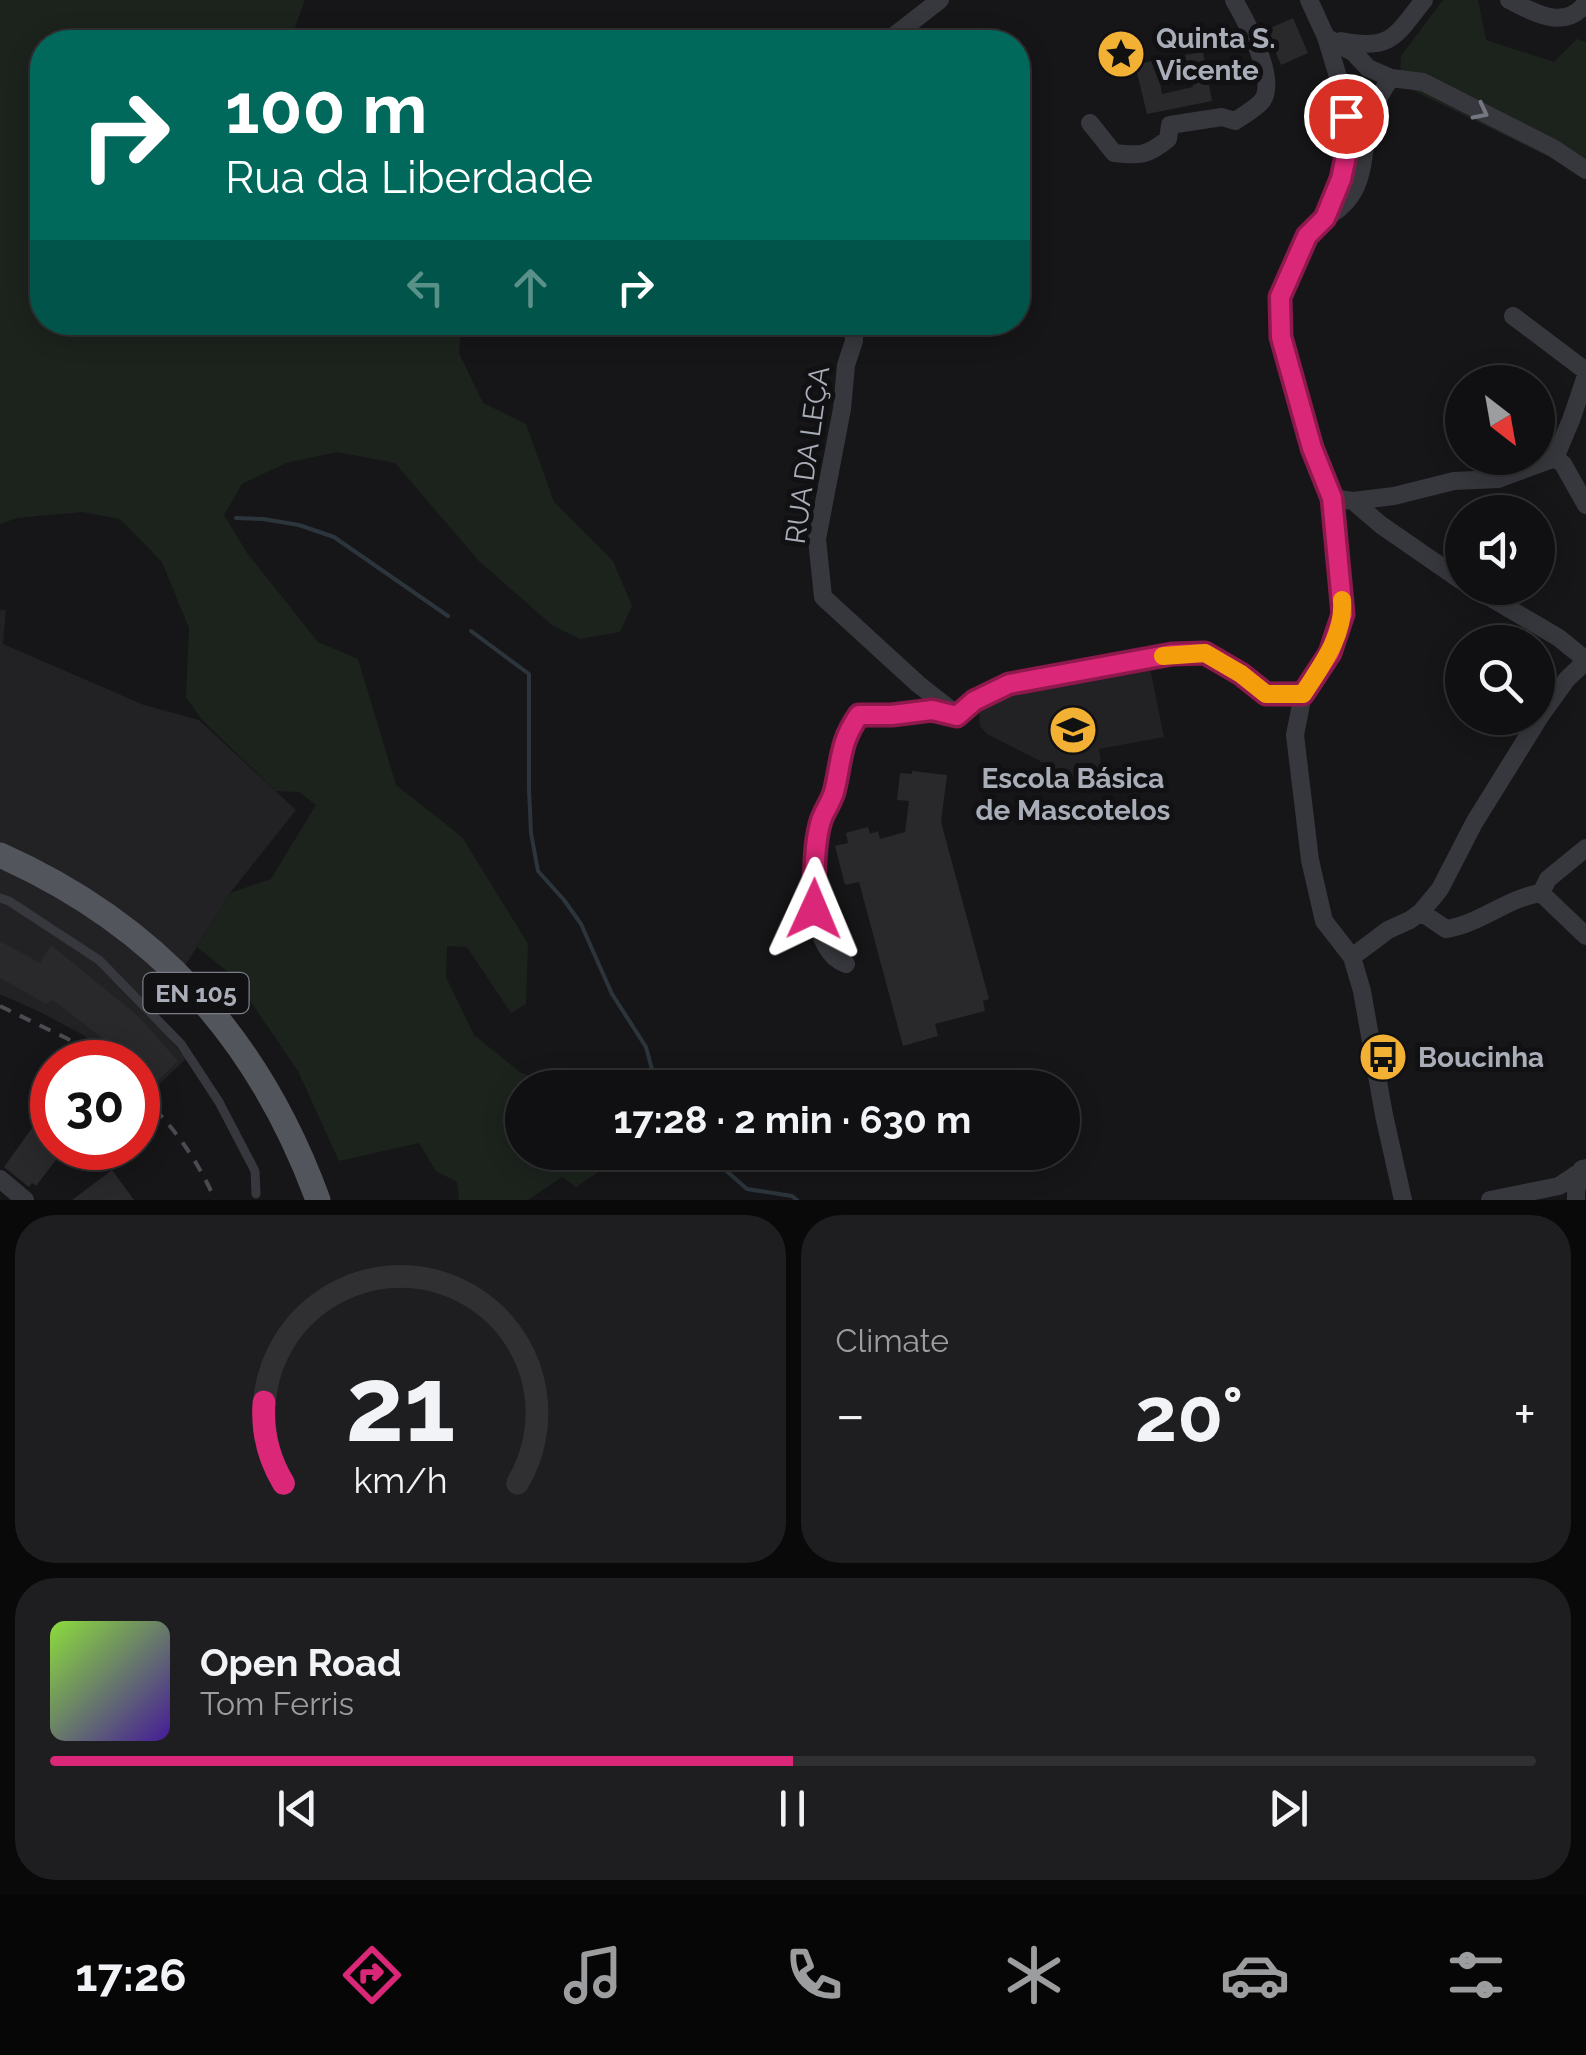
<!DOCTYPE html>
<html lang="en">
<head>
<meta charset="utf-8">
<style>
  :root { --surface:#101012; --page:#1e1e20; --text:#f1f3f6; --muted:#9c9d9f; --line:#303032; --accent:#db2777 }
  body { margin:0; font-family:Raleway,sans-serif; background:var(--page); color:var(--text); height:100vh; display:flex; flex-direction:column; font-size:38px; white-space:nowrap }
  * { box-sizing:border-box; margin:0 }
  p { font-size:32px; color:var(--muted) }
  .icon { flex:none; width:55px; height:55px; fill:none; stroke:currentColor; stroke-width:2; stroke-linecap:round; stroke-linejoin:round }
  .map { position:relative; height:1200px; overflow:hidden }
  .side { display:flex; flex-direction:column; gap:15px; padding:15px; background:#09090a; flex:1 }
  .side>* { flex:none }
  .guide { position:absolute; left:30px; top:30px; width:1000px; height:305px; border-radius:40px; box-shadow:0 5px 25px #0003,0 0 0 2px var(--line); background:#00695c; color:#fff; overflow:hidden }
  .needle { width:65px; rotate:149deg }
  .fabs { position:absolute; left:1445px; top:365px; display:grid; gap:20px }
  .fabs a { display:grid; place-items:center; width:110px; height:110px; border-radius:50%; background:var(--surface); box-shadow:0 5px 25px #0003,0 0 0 2px var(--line); font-size:50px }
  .speed { position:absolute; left:30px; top:1040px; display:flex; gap:20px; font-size:50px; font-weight:700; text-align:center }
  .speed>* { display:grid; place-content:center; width:130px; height:130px; border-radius:50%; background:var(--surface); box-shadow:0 5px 25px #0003,0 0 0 2px var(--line); line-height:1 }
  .speed .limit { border:15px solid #d22; background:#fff; color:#111 }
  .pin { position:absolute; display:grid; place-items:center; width:85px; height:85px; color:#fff; margin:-42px; border:5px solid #fff; border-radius:50%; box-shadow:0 2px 10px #0007 }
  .me { position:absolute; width:110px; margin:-55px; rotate:1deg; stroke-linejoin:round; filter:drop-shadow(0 0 8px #0008) }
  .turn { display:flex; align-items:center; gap:35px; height:210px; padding:0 30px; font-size:45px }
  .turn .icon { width:130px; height:130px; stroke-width:2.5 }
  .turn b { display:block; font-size:70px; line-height:85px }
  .lanes { display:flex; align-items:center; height:95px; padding:0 30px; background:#0003; justify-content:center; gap:50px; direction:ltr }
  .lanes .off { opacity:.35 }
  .big { font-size:75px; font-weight:700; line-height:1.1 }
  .side .card { flex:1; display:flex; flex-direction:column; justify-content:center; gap:15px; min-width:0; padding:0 35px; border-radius:40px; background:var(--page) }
  .side .dial { align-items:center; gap:0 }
  .dial svg { height:260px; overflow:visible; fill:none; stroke:var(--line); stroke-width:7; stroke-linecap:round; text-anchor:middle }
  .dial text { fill:var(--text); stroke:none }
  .song { display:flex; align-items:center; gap:30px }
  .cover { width:120px; height:120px; border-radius:15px; background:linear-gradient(135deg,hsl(90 70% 55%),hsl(260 70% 35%)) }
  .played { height:10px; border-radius:5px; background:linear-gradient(90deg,var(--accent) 50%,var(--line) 50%) }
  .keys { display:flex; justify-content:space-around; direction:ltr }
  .heat { display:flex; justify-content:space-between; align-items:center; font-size:55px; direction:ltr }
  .side .tiles { flex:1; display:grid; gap:15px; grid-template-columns:1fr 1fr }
  .card:last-child { grid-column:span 2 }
  .trip { position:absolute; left:505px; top:1070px; width:575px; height:100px; border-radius:50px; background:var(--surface); box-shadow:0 5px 25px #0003,0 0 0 2px var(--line); font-weight:700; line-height:100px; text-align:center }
  .dock { display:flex; height:160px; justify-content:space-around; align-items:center; background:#060607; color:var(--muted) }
  .dock .icon { width:70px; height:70px }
  .dock .active { color:var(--accent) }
  .dock b { font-size:45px; color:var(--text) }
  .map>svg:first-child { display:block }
  .built { fill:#222225 }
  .green { fill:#1c231d }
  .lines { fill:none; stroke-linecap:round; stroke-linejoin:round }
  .stream { stroke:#2c353c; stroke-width:4 }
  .building { fill:#29292c }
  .lane { stroke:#37383d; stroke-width:9 }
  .street { stroke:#37383d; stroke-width:18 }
  .primary { stroke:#53555c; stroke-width:25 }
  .rail { stroke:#4a4c52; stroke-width:4; stroke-dasharray:12 10; stroke-linecap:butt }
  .oneway { stroke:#757881 }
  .route-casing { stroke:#8e194d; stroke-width:25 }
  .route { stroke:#db2777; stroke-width:18 }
  .slow { stroke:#f59e0b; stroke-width:18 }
  .labels { text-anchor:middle; stroke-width:10; stroke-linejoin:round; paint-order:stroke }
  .shield { fill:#111113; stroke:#7b7e86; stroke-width:2.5 }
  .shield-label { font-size:25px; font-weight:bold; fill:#a8adb8 }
  .poi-label { font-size:28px; font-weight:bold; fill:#a8adb8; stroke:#111113; text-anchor:start }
  .street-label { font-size:28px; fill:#a8adb8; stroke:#111113 }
</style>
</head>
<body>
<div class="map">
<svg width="1586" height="1200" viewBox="0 0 1586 1200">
  <rect width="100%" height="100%" fill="#161618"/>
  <path class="built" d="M0,610H6L3,644L144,705L199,720L296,810L230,893L153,1018L186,1059L154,1089L138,1078V1062H116L83,1035L42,1013L0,994Z
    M1149,663L1164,737L1099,749L1105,791H1099L987,734L980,726L979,711L982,704L995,695Z"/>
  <path class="green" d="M0,0H305L295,27L294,42H42V322L462,323L459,353L483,403L526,424L554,502L613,561L632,606L620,632L580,639L552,625L479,561L395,463L337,452L286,463L242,484L224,515L247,553L318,642L358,659L396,785L462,837L528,944L526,1004L511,1013L467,947L447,946L446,977L474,1035L521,1073L563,1087L522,1088V1152L605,1153L600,1171L576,1187L562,1177L528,1200H459L457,1182L436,1171L419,1143L339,1161L298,1071L234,977L197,947L230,893L271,879L316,805L299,792L276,791L203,721L186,697L189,628L162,562L120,519L82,512L17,518L0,524Z
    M1443,0H1478L1486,40L1554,62L1577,39L1586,42V175L1400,84L1401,56Z"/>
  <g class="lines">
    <path class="stream" d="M236,518L263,519L299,525L334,537L448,616
      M471,631L529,674V790L531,833L538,871L564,900L581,924L612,994L646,1047L657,1088
      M705,1152L747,1189L792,1196L797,1200"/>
  </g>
  <path class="building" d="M1293,18L1308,53L1281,65L1266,30Z
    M1203,52L1212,101L1147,114L1135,65L1156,60L1162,94L1193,87L1185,55Z
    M912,771L947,775L941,822L989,999L983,1001L985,1011L935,1024L938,1036L903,1046L859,882L845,885L835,846L848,843L846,833L868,827L870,834L878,831L880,839L905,832L909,801L897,800L900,773L912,774Z
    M0,941L40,963L51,945L138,1016L178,1061L156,1082L115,1039L110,1044L53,1000L46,1004L0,978Z
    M52,1100V1148H65L36,1186L32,1183L29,1187L4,1167Z
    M112,1170L134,1200H72Z"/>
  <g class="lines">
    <path class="lane" d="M0,898L9,901L99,960L181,1044L219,1102L255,1171L256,1194"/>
    <path class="street" d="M1309,0L1326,37L1342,90L1349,142L1341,179L1325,218L1307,236L1279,297L1281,337L1312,447L1332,498L1343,614L1330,653L1303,694L1295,735L1310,860L1324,921L1352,957L1362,991L1384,1115L1403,1200
      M1509,0C1535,13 1565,31 1586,3
      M1326,37L1354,53L1368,68L1391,78L1423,82L1553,148L1586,170
      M1341,41C1392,51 1395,36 1424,0
      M886,42L940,0
      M1090,123L1114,153C1140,156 1147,156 1168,139L1170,125L1222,117L1235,121C1244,115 1255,109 1262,101C1278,80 1246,21 1234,0
      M1325,218C1372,192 1358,155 1372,113C1377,100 1383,89 1391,78
      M1513,316L1586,371
      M854,322V341L846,365L842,409L817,539L823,597L918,684L955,713
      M1555,458L1563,464L1586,505
      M1332,498L1353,501L1394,496L1454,481L1498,479L1555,458L1571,420L1586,376
      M1353,501L1381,525L1462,581
      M1474,588L1559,638L1586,660
      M1541,893L1548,879L1586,848
      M1421,912L1440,889L1474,823L1541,715L1567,679L1586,661
      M1352,957L1388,930L1410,920L1421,912L1446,929C1480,924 1507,898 1541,893L1586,936
      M846,964C805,949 812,861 820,826C823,813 832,802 835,789C837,782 837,773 838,766C841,748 849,730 859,715H892L931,710L957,715L974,701L1009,685L1172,654L1205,653L1241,674L1266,694H1303
      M0,1179L25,1200
      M1490,1200L1559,1186L1586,1168
      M1576,1200V1191L1582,1169"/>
    <path class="primary" d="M0,855C157,925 259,1039 318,1200"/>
    <path class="rail" d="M0,1006L68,1039L100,1062
      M138,1094C170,1120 199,1162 215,1200"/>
  </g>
  <defs><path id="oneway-chevron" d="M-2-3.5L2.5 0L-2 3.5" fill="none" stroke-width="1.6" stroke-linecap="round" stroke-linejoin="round" transform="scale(2.5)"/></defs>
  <use class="oneway" href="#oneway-chevron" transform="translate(1481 112) rotate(27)"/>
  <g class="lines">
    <g class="route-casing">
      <path id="route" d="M814,909C815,882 813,851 820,824C823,811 833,801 835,788C842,758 840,742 859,715H892L932,710L957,716L974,701L1009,684L1172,654L1205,653L1241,674L1266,694H1303L1330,653L1343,614L1332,498L1312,448L1281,337L1280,297L1307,236L1325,218L1341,179L1349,142L1346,116"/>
    </g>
    <use href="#route" class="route"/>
    <path class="slow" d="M1163,656L1205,653L1241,674L1266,694H1303C1321,666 1345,635 1342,600"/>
  </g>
  <defs>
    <g id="sight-disc" transform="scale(2.5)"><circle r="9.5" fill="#f2b134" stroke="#111113"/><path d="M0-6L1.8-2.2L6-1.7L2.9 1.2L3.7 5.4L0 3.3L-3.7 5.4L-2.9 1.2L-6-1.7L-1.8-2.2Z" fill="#111"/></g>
    <g id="school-disc" transform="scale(2.5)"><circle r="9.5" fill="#f2b134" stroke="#111113"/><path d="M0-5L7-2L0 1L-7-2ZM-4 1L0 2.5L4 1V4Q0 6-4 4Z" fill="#111"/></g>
    <g id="bus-disc" transform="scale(2.5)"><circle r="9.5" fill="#f2b134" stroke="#111113"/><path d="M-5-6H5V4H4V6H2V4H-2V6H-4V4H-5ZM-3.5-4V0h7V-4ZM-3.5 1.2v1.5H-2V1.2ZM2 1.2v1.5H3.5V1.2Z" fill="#111"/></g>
  </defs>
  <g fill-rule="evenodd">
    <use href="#sight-disc" x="1121" y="54"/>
    <use href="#school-disc" x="1073" y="730"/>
    <use href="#bus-disc" x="1383" y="1057"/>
  </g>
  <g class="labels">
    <rect class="shield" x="143.5" y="973" width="105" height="40" rx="8"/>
    <g class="shield-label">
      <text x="196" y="1002">EN 105</text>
    </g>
    <g class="poi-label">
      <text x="1156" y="48">Quinta S.<tspan x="1156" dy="32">Vicente</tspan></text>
      <text x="1073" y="788" text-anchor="middle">Escola Básica<tspan x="1073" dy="32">de Mascotelos</tspan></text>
      <text x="1418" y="1067">Boucinha</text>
    </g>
    <g class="street-label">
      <text transform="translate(807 455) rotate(-82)" y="10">RUA DA LEÇA</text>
    </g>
  </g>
</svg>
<div class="fabs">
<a><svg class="needle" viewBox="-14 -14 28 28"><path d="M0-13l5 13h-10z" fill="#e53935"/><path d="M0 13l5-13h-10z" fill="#9c9d9f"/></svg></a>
<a><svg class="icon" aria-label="sound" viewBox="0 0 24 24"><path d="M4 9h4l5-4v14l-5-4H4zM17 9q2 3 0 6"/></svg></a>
<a><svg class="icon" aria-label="search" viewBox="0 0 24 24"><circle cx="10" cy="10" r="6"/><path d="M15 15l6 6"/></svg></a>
</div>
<div class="speed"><div class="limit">30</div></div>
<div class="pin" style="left:1346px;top:116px;background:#d93025"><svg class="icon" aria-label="arrive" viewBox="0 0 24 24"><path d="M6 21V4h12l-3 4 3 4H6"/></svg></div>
<svg class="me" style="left:814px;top:909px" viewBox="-20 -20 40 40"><path d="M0-17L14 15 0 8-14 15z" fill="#db2777" stroke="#fff" stroke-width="4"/></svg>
<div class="trip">17:28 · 2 min · 630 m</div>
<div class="guide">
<div class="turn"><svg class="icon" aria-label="right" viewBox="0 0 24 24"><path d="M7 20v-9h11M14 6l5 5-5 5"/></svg><div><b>100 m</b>Rua da Liberdade</div></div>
<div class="lanes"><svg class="icon off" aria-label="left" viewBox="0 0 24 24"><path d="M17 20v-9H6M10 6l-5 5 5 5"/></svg><svg class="icon off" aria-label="ahead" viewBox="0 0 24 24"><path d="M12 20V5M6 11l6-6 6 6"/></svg><svg class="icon" aria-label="right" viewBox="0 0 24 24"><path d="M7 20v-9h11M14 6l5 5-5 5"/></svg></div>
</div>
</div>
<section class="side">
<div class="tiles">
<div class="card dial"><svg viewBox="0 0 100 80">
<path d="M14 69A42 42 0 1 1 86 69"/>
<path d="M14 69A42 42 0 0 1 8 44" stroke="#db2777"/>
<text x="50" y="56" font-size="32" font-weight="700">21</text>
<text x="50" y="72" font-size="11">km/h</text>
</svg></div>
<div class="card"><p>Climate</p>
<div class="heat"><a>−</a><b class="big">20°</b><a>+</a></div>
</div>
<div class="card">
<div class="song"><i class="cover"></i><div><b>Open Road</b><p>Tom Ferris</p></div></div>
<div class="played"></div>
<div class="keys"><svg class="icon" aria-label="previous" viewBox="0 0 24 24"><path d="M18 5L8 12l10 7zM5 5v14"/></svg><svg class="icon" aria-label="pause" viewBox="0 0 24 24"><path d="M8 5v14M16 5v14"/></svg><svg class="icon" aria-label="next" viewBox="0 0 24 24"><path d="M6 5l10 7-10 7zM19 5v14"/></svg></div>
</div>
</div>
</section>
<nav class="dock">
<b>17:26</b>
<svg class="icon active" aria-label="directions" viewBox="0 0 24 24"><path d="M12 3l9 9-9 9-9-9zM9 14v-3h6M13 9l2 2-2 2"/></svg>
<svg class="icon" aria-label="music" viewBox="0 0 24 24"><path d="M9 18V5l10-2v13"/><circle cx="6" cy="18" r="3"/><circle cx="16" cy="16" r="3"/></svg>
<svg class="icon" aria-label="phone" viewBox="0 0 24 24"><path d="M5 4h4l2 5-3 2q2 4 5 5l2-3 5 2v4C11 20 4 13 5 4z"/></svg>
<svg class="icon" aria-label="climate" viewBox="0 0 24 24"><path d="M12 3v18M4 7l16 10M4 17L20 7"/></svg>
<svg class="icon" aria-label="car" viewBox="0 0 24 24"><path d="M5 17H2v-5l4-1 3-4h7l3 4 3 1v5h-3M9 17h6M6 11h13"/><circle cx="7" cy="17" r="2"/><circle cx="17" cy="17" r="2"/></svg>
<svg class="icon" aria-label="filters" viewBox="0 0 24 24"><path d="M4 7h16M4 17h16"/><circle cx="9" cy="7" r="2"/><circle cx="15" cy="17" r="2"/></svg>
</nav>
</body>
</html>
